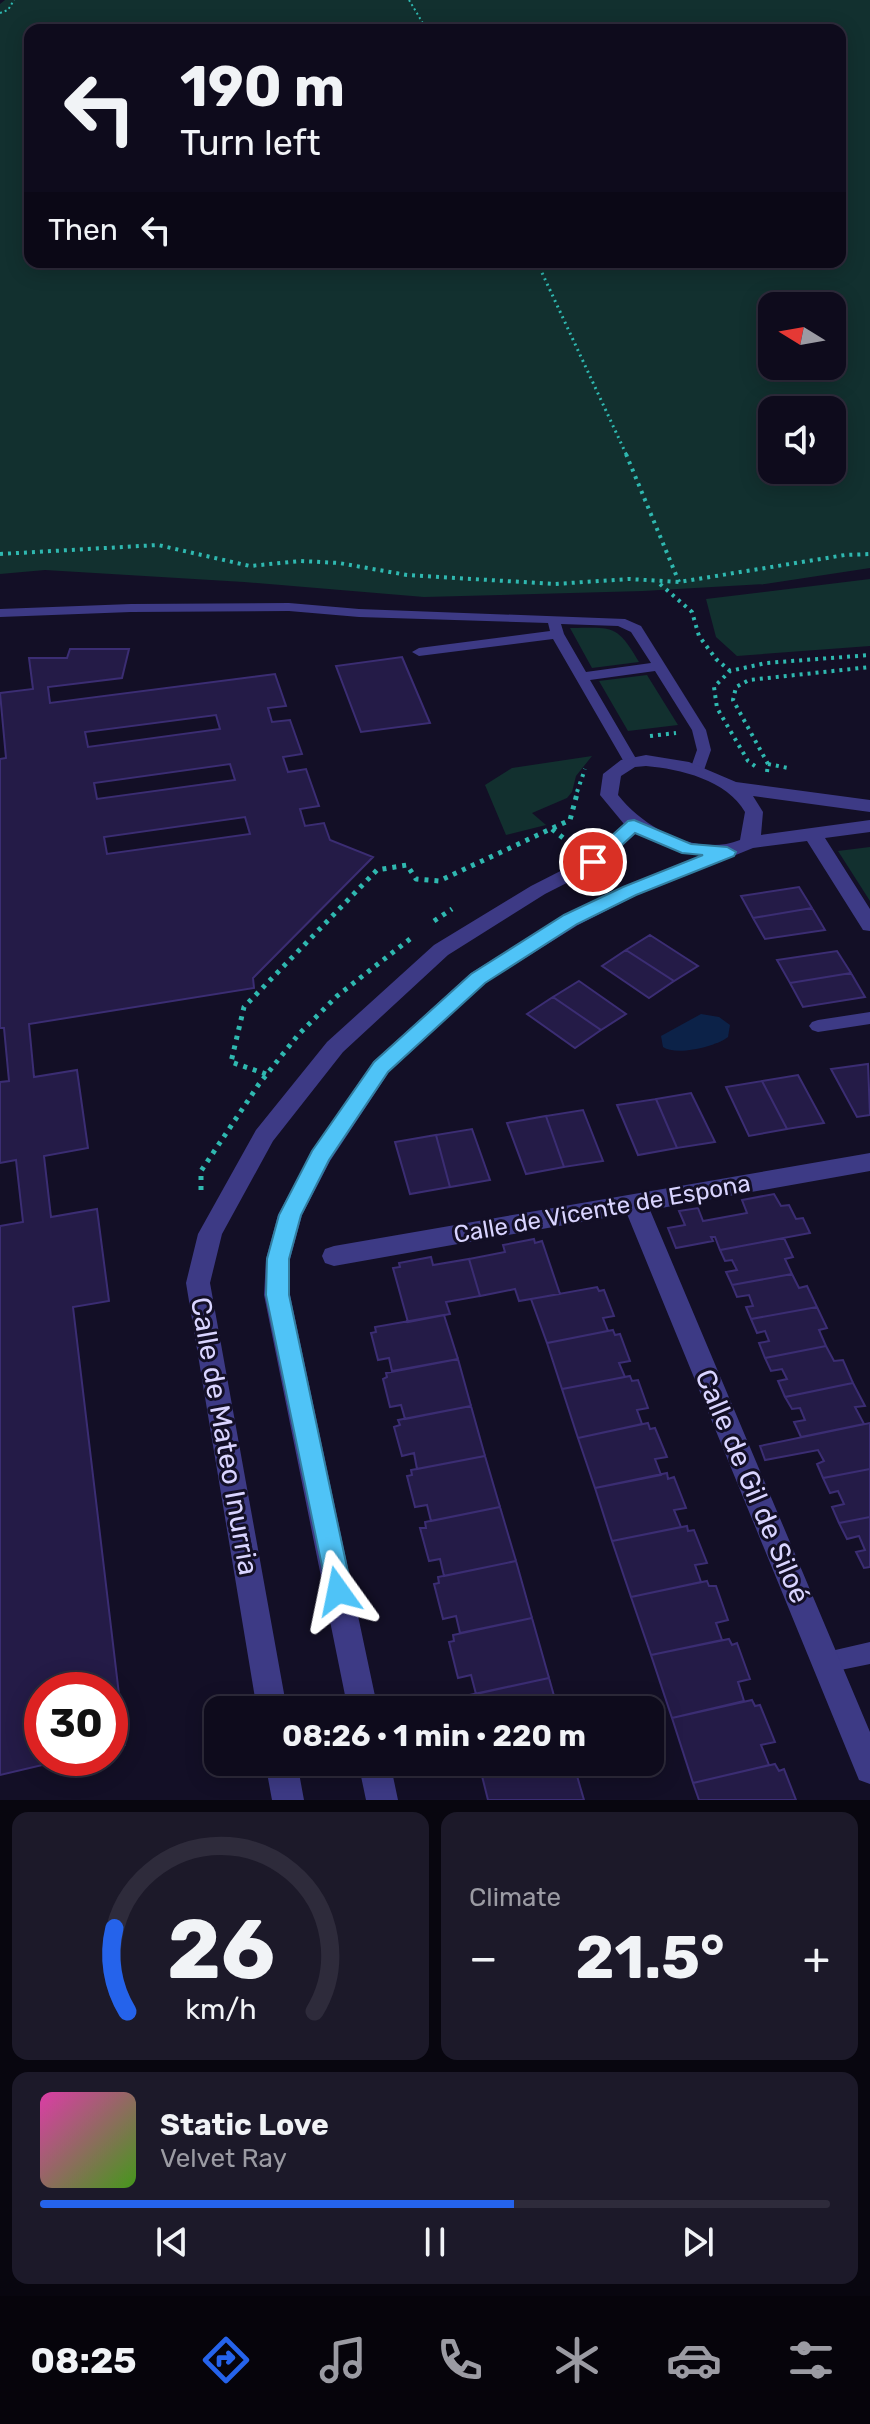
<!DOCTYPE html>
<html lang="en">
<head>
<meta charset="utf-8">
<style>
  :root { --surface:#0e0b1c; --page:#1c1929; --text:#f1f3f6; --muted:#9b9ba3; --line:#2e2b3b; --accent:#2563eb }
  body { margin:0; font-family:Rubik,sans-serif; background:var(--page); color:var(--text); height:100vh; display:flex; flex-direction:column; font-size:30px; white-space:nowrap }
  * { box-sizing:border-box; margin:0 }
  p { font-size:26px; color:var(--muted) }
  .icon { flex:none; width:44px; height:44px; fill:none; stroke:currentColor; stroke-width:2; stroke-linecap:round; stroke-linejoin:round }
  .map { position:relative; height:1800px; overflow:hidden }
  .drawer { display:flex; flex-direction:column; gap:12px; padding:12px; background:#08060f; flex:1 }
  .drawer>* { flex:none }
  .hud { position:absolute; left:24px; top:24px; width:822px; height:244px; border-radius:16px; box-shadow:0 4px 20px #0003,0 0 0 2px var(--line); background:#0e0b1c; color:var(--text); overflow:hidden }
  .needle { width:52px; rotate:281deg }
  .tools { position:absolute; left:758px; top:292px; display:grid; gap:16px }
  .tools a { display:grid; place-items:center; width:88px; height:88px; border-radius:16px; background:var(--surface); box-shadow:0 4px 20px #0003,0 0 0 2px var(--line); font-size:40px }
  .speed { position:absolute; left:24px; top:1672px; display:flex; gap:16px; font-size:40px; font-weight:700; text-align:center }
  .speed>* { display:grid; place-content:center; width:104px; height:104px; border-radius:50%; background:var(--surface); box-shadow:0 4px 20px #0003,0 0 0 2px var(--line); line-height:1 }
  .speed .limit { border:12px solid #d22; background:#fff; color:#111 }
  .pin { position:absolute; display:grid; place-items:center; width:68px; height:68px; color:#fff; margin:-34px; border:4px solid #fff; border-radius:50%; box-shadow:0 2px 8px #0007 }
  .me { position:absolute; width:88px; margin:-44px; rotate:348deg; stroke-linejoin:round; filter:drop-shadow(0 0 6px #0008) }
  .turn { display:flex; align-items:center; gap:28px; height:168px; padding:0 24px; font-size:36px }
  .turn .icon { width:104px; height:104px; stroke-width:2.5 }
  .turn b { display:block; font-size:56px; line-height:68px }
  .then { display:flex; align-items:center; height:76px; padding:0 24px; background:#0003; gap:16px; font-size:30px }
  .big { font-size:60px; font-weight:700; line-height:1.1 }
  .drawer .widget { flex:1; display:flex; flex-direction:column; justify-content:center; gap:12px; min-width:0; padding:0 28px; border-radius:16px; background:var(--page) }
  .drawer .dial { align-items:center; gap:0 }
  .dial svg { height:208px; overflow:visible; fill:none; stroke:var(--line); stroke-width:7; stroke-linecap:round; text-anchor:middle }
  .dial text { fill:var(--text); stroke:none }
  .song { display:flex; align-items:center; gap:24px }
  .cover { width:96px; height:96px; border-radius:12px; background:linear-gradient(135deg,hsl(320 70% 55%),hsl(100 70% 35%)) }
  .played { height:8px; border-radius:4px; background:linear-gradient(90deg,var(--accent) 60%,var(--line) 60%) }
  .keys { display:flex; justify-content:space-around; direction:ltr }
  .heat { display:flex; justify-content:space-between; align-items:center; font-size:44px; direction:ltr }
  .drawer .tiles { flex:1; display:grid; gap:12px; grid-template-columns:1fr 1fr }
  .widget:last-child { grid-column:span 2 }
  .trip { position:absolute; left:204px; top:1696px; width:460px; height:80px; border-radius:16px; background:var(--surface); box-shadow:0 4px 20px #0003,0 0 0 2px var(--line); font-weight:700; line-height:80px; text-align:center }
  .tab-bar { display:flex; height:128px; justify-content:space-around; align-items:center; background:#06040b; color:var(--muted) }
  .tab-bar .icon { width:56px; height:56px }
  .tab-bar .current { color:var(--accent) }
  .tab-bar b { font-size:36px; color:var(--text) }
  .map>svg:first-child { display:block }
  .green { fill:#12302f; fill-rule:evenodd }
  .water { fill:#0c2248 }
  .building { fill:#241b47; stroke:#3b2d73; stroke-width:2; fill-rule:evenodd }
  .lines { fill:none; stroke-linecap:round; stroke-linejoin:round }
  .path-far3 { stroke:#2fb8b0; stroke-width:2; stroke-dasharray:2 3; stroke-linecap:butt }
  .path-far2 { stroke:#2fb8b0; stroke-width:3; stroke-dasharray:2 4; stroke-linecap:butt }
  .path-far1 { stroke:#2fb8b0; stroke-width:4; stroke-dasharray:3 5; stroke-linecap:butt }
  .path { stroke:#2fb8b0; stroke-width:5; stroke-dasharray:4 6; stroke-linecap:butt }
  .service { fill:#3d3a85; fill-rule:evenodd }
  .minor { fill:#3d3a85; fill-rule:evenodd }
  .route { fill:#4fc3f7; stroke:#337fa1; stroke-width:2 }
  .labels { text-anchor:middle; stroke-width:6; stroke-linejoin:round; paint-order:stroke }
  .street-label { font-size:24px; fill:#d9d4ff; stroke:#130f26 }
  .near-street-label { font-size:28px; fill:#d9d4ff; stroke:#130f26 }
</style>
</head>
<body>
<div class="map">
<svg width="870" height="1800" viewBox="0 0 870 1800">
  <rect width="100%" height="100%" fill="#130f26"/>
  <path class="green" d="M5,0H870V568L765,584L643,591L424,597L244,582L45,570L0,574V4ZM30,30H840V262H30ZM772,306H832V366H772ZM832,410V470H772V410Z
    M870,579V646L737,656L716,637L706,599Z
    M570,628C613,628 616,623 639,662L592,668Z
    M647,675L678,725L628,731L599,681Z
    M592,756L576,776L572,792L567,798L532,813L546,825L506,835L485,785L512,768Z
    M870,847V901L838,851Z"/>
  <path class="water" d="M701,1014L719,1017L730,1025L728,1037C715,1047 676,1056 663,1047L661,1036Z"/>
  <path class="building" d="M70,649H129L122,678L48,687L50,703L275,674L286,706L268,708L272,722L290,720L302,754L283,757L288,772L306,769L319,806L300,809L305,826L324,823L330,840L373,857L253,978L254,988L29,1024L34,1077L77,1070L88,1148L44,1156L51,1217L97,1209L109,1301L73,1307L125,1745L110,1749V1690H42V1758H72L0,1775V1226L23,1222L16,1160L0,1163V1082L9,1081L4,1028H0V759L6,758L0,693L33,689L29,658H67ZM216,715L220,729L88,747L85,732ZM230,764L235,780L97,799L94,783ZM245,817L250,834L107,854L104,837Z
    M402,657L430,723L361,732L336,666Z
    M799,887L812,908L753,918L741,896Z
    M812,908L825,930L765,939L753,918Z
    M650,935L698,966L674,981L626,950Z
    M626,950L674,981L649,998L602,966Z
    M837,951L851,973L790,983L777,960Z
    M851,973L865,997L803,1007L790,983Z
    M579,981L626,1014L601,1030L553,997Z
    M553,997L601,1030L575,1048L527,1014Z
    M868,1064L870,1115L857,1117L831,1069Z
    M798,1075L824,1123L787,1129L762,1081Z
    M762,1081L787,1129L749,1136L726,1087Z
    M691,1093L715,1142L677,1148L656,1099Z
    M656,1099L677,1148L638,1155L617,1105Z
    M583,1110L603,1161L564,1167L546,1116Z
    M546,1116L564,1167L526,1174L507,1123Z
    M472,1129L490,1180L450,1187L436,1135Z
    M436,1135L450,1187L410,1194L395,1142Z
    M774,1194L781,1206L789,1205L796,1219L803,1218L810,1233L720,1250L715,1237H711L713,1241L676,1248L668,1228L685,1225L679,1211L698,1208L703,1221L747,1213L742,1200Z
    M784,1238L793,1257L785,1259L792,1274L732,1285L726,1272L737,1270L732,1260L725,1261L720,1250Z
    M534,1239L535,1243L542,1241L560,1294L519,1301L515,1289L480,1296L469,1259L505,1252L503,1245Z
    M431,1257L433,1265L469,1259L480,1296L446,1302L450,1314L408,1322L393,1268L400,1267L399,1263Z
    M792,1274L799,1288L807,1286L817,1307L751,1319L746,1307L753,1306L749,1295L737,1297L732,1285Z
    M597,1287L599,1291L604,1290L614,1316L603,1318L608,1331L547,1343L531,1299Z
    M817,1307L827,1328L819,1330L826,1346L765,1358L759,1343L769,1341L765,1331L757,1333L751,1319Z
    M444,1315L458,1359L392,1371L389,1358L378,1360L371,1333L376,1332L375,1327Z
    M613,1330L615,1335L620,1334L630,1361L619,1363L625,1377L562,1389L547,1343Z
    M826,1346L834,1361L843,1360L853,1383L785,1397L778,1381L787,1379L782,1369L771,1371L765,1358Z
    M458,1359L471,1406L405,1419L401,1405L390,1407L383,1379L387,1377L386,1373Z
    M630,1376L632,1381L638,1380L648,1408L637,1410L642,1424L578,1438L562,1389Z
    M853,1383L865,1406L855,1407L864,1424L801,1437L794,1422L805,1420L800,1408L792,1409L785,1397Z
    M471,1406L485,1456L417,1469L414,1453L402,1456L394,1427L400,1425L398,1420Z
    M648,1423L650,1429L655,1428L667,1457L655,1459L661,1475L595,1488L578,1438Z
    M870,1423V1469L823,1478L817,1464L824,1461L818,1450L765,1460L760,1446Z
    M485,1456L500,1507L431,1521L427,1505L415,1507L407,1476L412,1475L411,1470Z
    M870,1469V1517L839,1523L832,1507L844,1504L838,1491L830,1493L823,1478Z
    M667,1473L668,1479L674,1477L686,1508L674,1510L681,1527L612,1541L595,1488Z
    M500,1507L516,1561L444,1576L440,1559L429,1561L420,1528H426L425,1522Z
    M870,1517V1567L864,1568L856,1552L865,1550L859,1536L847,1539L839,1523Z
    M687,1526L688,1531L694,1530L707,1563L695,1565L701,1582L631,1597L612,1541Z
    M516,1561L532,1618L460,1633L456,1616L443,1619L434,1584L439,1583L438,1577Z
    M707,1581L709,1586H716L728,1620L716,1623L722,1640L651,1655L631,1597Z
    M532,1618L549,1678L476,1694L471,1675L458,1678L449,1642L454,1641L453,1635Z
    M729,1639L732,1645L737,1643L750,1679L738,1682L744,1701L672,1718L651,1655Z
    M549,1678L558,1710H466L464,1703L470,1702L469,1695Z
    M752,1700L755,1706L760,1705L775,1742L761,1745L769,1765L693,1783L672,1718Z
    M486,1762H573L584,1800H488L480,1768L487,1767Z
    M775,1764L779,1771L784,1769L796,1800H699L693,1783Z"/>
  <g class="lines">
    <path class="path-far3" d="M409,0L427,30
      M0,13L8,10L14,0"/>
    <path class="path-far2" d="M537,262L627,456"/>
    <path class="path-far1" d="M626,454L679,582
      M0,554L158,545L250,566L301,561L339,563L407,575L555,584L629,579L679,582L845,555L870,554
      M660,584L692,612L699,636L716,659L730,671
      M650,736L676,733
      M768,764L788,768
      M755,766L748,761L717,708L714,687L730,671L766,663L870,655
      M767,772L768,764L733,700L736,687L749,680L870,667
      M577,792L585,769"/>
    <path class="path" d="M552,829L572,845
      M434,921L452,909
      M266,1074L231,1062L244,1007L377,870L407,865L416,879L439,881L570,820L578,790
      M201,1190V1171L259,1084L298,1035L337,996L410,939"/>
    <path class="service" d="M289,603L359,609L625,619L641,626L706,730L711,750L704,770L697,774L690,770L697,750L692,730L655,671L590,680L638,762L631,766L624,762L553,639L419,656L412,652L419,648L550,631L548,623L359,617L289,611L131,612L0,617V609L131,604ZM561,624L618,626L631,632L651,663L586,672L564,634Z
      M870,1012V1024L818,1032L812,1030L809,1026L812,1022L818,1020Z
      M870,1642V1664L826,1673L818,1670L814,1662L818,1654Z"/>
    <path class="minor" d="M646,755L689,762L736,782L870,800V812L753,796L763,812L761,835L870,820V832L825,838L870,909V931L863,930L807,841L753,848L637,895L578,925L485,983L389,1072L330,1161L302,1215L290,1259V1295L378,1710H348L264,1295L266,1259L278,1215L312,1151L373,1062L471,973L564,915L623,887L702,855L664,846L636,833L600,866L545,894L448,955L343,1052L273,1141L222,1234L210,1283L287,1710H257L186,1283L198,1234L256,1130L327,1042L434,945L531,886L586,858L624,824L600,795L603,774L621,760ZM646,766C680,769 727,780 745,812L740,840C697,857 645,829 618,795L621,776L635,767Z
      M870,1153V1171L650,1210L870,1732V1784L859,1780L627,1214L334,1266L325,1263L322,1256L325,1249L334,1246Z
      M265,1762H297L304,1800H272Z
      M358,1762H390L398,1800H366Z"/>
  </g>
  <path class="route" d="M634,820L691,844L727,847L736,852L734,856L636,895L577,924L485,983L388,1072L329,1160L301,1215L289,1259V1295L352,1591L348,1600L338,1603L329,1600L266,1295L267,1259L279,1215L312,1151L374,1062L471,974L564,915L623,887L703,855L682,853L635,833L599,866H587L584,862L587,858L628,821Z"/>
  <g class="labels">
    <g class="street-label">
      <text transform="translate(602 1209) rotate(-10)" y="8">Calle de Vicente de Espona</text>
    </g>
    <g class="near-street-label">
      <text transform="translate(225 1436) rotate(80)" y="10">Calle de Mateo Inurria</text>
      <text transform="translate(753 1486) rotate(67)" y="10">Calle de Gil de Siloé</text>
    </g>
  </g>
</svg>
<div class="tools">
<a><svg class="needle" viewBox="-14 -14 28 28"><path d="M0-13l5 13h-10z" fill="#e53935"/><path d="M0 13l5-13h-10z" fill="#9b9ba3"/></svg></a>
<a><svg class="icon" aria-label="sound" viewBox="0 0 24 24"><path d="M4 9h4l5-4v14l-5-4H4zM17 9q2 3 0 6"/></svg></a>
</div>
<div class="speed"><div class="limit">30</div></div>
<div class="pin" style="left:593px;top:862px;background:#d93025"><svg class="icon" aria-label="arrive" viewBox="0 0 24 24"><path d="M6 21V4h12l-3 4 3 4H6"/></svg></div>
<svg class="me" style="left:338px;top:1591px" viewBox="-20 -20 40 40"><path d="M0-17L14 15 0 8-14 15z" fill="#4fc3f7" stroke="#fff" stroke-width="4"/></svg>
<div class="trip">08:26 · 1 min · 220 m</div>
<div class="hud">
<div class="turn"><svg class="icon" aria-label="left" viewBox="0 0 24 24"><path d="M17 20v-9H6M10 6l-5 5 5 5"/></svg><div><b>190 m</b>Turn left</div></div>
<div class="then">Then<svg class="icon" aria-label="left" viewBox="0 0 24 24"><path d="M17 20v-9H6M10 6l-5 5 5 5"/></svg></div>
</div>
</div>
<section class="drawer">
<div class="tiles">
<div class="widget dial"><svg viewBox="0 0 100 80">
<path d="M14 69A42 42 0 1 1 86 69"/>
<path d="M14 69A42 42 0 0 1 9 37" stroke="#2563eb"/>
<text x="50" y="56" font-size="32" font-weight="700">26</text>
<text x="50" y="72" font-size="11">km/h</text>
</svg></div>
<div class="widget"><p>Climate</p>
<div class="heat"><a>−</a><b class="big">21.5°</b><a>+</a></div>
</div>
<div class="widget">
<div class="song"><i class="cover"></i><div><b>Static Love</b><p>Velvet Ray</p></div></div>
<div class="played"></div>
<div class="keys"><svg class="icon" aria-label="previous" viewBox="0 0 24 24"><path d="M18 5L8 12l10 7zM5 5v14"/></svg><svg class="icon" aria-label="pause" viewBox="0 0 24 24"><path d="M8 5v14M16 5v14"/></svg><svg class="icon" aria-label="next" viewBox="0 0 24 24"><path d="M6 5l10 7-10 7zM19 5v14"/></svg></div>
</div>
</div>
</section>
<nav class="tab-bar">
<b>08:25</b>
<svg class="icon current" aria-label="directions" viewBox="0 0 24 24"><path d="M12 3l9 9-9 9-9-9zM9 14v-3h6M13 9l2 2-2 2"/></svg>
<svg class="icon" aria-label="music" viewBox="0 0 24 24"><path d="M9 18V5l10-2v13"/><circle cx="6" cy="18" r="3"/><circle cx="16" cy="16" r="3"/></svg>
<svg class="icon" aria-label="phone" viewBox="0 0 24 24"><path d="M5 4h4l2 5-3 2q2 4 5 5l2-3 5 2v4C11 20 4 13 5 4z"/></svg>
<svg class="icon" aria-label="climate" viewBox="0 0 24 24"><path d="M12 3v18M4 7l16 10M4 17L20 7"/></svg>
<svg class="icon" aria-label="car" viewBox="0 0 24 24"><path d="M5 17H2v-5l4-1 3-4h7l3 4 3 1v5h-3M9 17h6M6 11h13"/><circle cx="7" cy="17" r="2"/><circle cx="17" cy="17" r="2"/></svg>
<svg class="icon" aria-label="filters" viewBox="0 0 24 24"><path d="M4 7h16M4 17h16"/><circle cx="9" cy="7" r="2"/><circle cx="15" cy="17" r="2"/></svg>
</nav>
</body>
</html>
